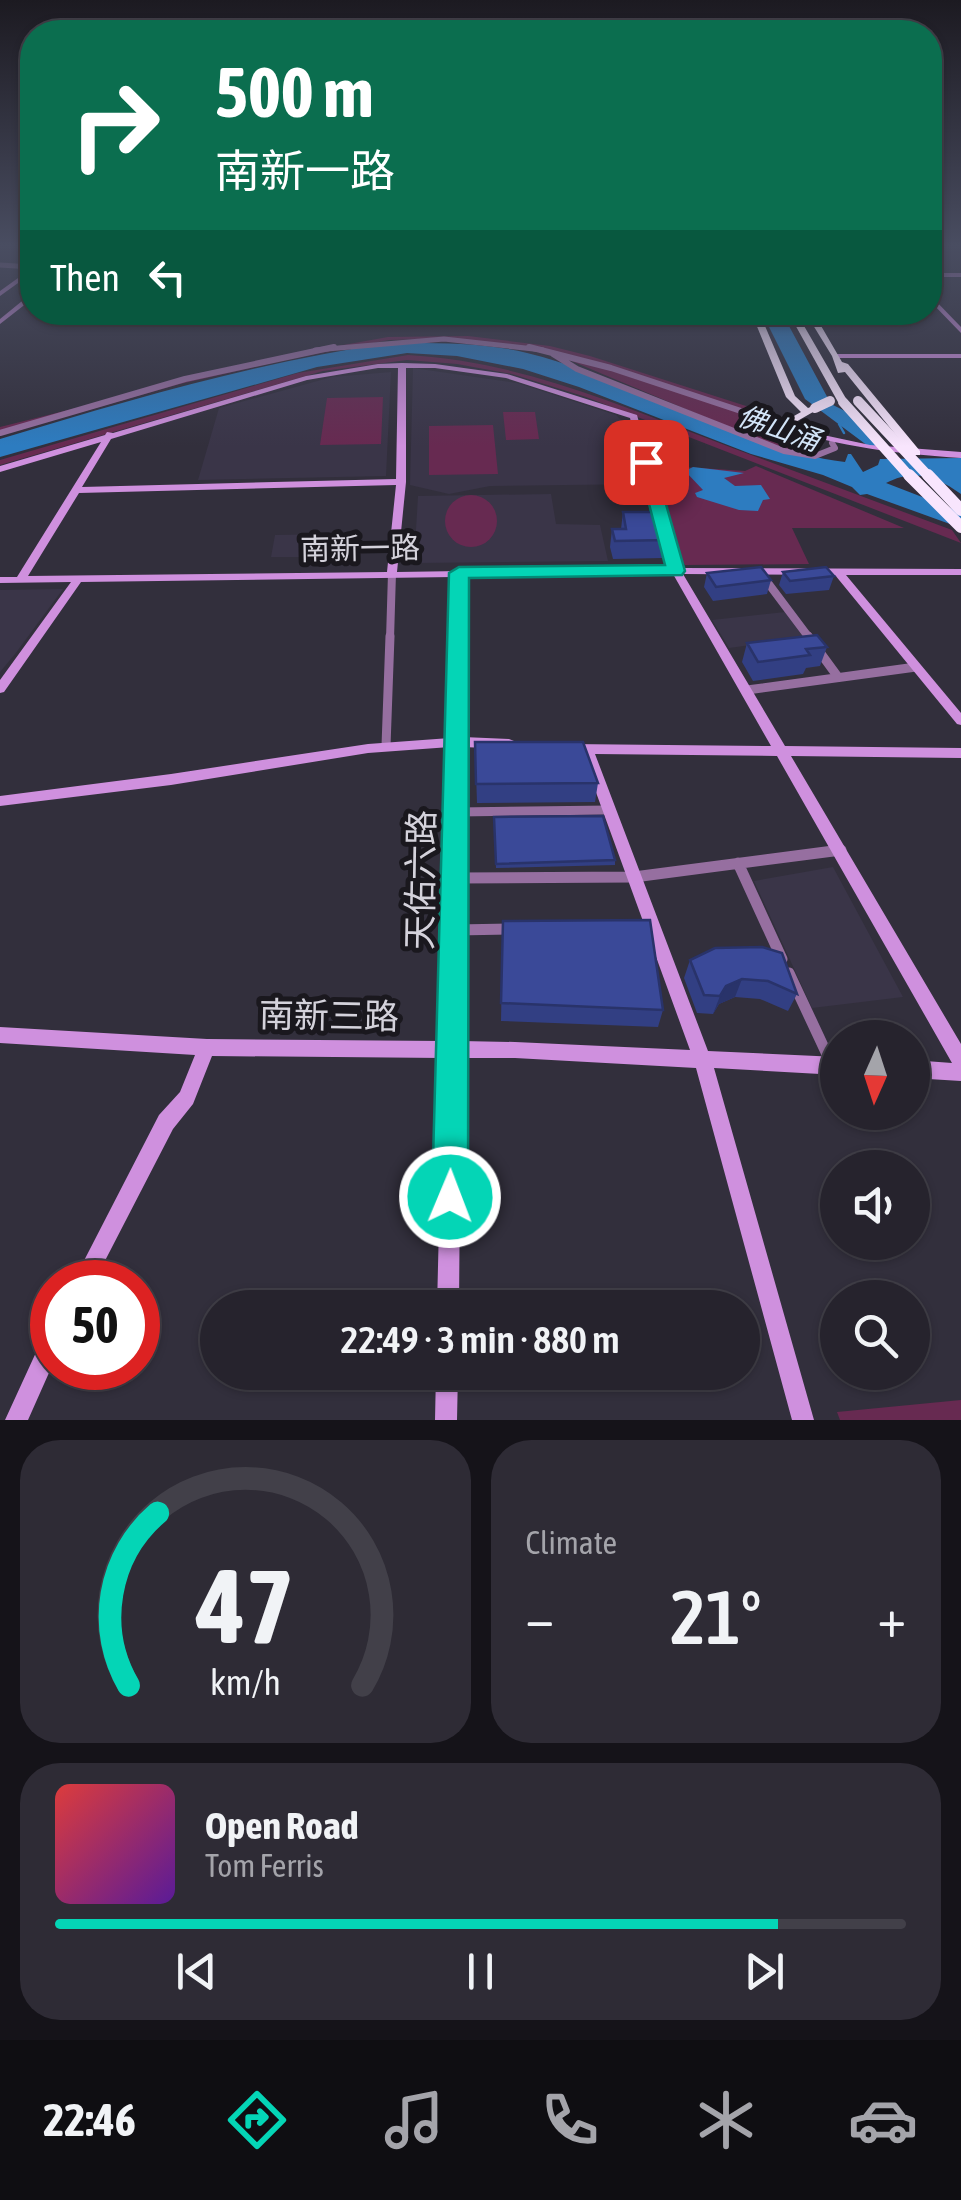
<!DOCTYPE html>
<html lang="en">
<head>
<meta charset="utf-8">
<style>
  :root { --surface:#26232d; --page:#2e2b35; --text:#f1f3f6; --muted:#a4a4aa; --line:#424049; --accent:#04d5b6 }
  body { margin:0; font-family:"Asap Condensed","Noto Sans SC",sans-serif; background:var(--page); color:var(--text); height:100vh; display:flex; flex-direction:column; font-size:38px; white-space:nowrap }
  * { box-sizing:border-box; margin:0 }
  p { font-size:32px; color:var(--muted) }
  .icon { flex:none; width:55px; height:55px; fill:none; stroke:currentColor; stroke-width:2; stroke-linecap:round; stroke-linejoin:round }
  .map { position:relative; height:1420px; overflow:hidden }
  .drawer { display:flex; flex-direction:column; gap:20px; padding:20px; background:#151319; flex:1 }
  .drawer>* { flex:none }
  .guide { position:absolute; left:20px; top:20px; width:922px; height:305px; border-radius:40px; box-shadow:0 2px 8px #0004,0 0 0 2px var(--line); background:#0b6e4f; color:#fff; overflow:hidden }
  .needle { width:65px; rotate:183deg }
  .controls { position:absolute; left:820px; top:1020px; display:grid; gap:20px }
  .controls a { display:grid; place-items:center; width:110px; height:110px; border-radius:50%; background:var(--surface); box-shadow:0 2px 8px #0004,0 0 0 2px var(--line); font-size:50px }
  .speed { position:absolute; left:30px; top:1260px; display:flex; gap:20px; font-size:50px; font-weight:700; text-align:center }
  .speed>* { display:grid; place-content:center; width:130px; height:130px; border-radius:50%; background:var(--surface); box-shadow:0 2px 8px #0004,0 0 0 2px var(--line); line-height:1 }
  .speed .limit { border:15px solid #d22; background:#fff; color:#111 }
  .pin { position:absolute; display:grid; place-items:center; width:85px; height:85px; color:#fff; margin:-42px; border-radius:20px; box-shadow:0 5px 15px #0006 }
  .me { position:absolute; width:110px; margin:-55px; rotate:1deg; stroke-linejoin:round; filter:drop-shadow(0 0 8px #0008) }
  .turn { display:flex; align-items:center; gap:35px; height:210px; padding:0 30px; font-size:45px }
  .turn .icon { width:130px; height:130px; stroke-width:2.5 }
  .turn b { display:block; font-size:70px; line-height:85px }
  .then { display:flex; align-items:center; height:95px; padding:0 30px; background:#0003; gap:20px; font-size:38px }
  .big { font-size:75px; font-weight:600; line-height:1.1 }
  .drawer .widget { flex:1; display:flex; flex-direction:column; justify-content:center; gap:15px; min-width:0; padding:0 35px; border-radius:40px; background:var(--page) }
  .drawer .dial { align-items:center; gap:0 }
  .dial svg { height:260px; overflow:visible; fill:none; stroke:var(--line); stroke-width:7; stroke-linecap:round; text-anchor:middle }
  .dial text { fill:var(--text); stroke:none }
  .song { display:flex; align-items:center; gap:30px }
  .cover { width:120px; height:120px; border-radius:15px; background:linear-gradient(135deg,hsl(0 70% 55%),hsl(270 70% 35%)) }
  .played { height:10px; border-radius:5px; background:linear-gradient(90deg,var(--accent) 85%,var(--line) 85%) }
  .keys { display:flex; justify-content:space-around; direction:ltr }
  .heat { display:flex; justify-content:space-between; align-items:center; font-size:55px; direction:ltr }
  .drawer .tiles { flex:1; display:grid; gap:20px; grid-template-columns:1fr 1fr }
  .widget:last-child { grid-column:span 2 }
  .trip { position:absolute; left:200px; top:1290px; width:560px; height:100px; border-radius:50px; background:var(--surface); box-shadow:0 2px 8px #0004,0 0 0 2px var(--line); font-weight:600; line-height:100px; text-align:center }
  .menu { display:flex; height:160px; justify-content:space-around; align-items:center; background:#0f0e12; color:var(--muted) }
  .menu .icon { width:70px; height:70px }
  .menu .selected { color:var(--accent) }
  .menu b { font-size:45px; color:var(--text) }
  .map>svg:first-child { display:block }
  .built { fill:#3a3548 }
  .green { fill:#672a51 }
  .water { fill:#2d7cc0 }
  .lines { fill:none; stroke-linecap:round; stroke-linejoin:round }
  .stream { stroke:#2d7cc0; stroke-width:2.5 }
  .street-far4 { stroke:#966fa0; stroke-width:5 }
  .street-far3 { stroke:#966fa0; stroke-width:6 }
  .street-far2 { stroke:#966fa0; stroke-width:8 }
  .street-far1 { stroke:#966fa0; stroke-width:9 }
  .street { stroke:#966fa0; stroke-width:11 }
  .secondary { fill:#cf90de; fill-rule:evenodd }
  .highway { fill:#f8e5fd; fill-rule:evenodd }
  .highway-bridge-far1 { stroke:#f8e5fd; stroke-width:10 }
  .highway-bridge { stroke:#f8e5fd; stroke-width:12 }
  .wall { fill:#323f83 }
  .shaded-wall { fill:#29336a }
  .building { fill:#3a4998; stroke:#29336a; stroke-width:2.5 }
  .route { fill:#04d5b6; stroke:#038a76; stroke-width:2.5 }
  .labels { text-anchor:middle; stroke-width:10; stroke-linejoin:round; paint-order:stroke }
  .far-water-label { font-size:28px; font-style:italic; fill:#d3e5f8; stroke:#1a181e }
  .street-label { font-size:30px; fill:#d4d2db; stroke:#1a181e }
  .near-street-label { font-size:35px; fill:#d4d2db; stroke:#1a181e }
</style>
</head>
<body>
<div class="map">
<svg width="961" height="1420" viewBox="0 0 961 1420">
  <rect width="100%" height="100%" fill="#322f3c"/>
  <path class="built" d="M413,368L517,383L616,415L627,426L646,484L490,486L449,494L410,485Z
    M391,372L386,476L198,480L219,408L332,377Z
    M551,494L556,524L600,525L608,561L414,563L418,496Z
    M341,534L337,557H271L275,535Z
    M63,589L15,654L0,672V590Z
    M785,612L804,638L729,648L712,620Z
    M833,867L903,997L812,1008L754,881Z"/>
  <path class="green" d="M468,336L550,346L590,356L787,419L779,425L808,437L801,443L818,454H802L750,436L555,354L505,345L426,339L389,340L294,358L180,384L0,435V427L293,354L388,337Z
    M408,355C513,361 605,399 701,436C785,468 869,499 952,530L961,543L586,397L512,374L457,364L407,360L323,371L0,465V460L298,373Z
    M383,397L381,444L320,445L327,398Z
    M503,412H535L539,439L506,440Z
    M493,425L498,474L429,475V426Z
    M654,465L745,471L756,466L904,528H792L809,564L685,565L680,559Z
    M445 521a26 26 0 1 1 52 0a26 26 0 1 1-52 0Z
    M961,1400V1420H840L837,1412Z"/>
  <path class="water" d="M762,313H782L831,404L847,412L885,448L868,446L805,399Z
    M390,343C435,343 483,342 527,353C638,380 729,448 845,462L848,454H851L863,472L878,465L880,459L961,458V494C938,477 914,468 886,483L961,512V528L867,494L860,495L852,487L823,475L751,454L579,387L523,369L457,356L407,353L317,367L0,457V439C128,400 257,362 390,343Z
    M693,467L744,473L724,478L735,486L761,485L770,499L763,500L758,511L739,510L697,497L695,493L703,490L685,471Z"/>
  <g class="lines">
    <path class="stream" d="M843,422L839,424L844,433"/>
    <path class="street-far4" d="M0,265L32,267
      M315,350L444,339L543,350"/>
    <path class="street-far3" d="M529,347L611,368L783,425
      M553,354L577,369L784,451L815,456L835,448L832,443
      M0,433L185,379L334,347"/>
    <path class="street-far2" d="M762,575L810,639
      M390,639L392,573"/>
    <path class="street-far1" d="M808,636L838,677
      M747,690L916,667
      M386,746L390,636
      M458,812L609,810"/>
    <path class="street" d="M738,863L782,959
      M456,878L634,877L841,850
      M456,930L513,929
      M789,973L832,1065"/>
    <path class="secondary" d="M32,268V273L0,296V291Z
      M930,273H961V277H930Z
      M32,288V299L0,324V319L27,297L28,290Z
      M930,295L961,327V333L930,301Z
      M836,354H961V358H833V354Z
      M402,363L435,364L507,374L637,415L680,568L961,569V575H846L961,713V725L957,724L835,575L683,574L785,746L961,748V758L791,756L961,1044V1081L912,1078V1060L952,1063L777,756L595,754L708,1051L838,1057V1075L714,1068L814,1420H792L696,1068L515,1058H461L459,1308H437L443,1058L212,1056L193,1104L173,1129L94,1282H73L159,1115L180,1092L195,1055L0,1043V1027L207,1039L443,1041L450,747L368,753L171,785L0,806V796L171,774L368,744L450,738L454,577L81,582L4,692L0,693V680L71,582L0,583V577H17L101,442L0,472V466L105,435L107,432L113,433L306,376L378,364ZM378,368H398L396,479L82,487L111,439L307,380ZM406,368H435L506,378L630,418L670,568L397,572L406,482ZM396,485L387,572L28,576L79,493ZM673,574L771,746L569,744L564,746L562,749L564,752L582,754L690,1050L515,1042L461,1041L463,747L509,749L514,747L515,744L514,741L509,739L463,737L464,577Z
      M780,423L828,436L870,445L961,452V458C899,454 839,447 780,427Z
      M52,1332V1366L28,1420H5L44,1335Z
      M436,1372H458L457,1420H435Z"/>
    <path class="highway" d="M751,312H759L795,396L808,408L815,405L820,408L787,427L778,425L801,412L786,397Z
      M788,312H796L848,402L846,404L838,402Z
      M805,312H813L842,362L848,364L920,451V455H912L845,372L838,373L832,356Z"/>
    <path class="highway-bridge-far1" d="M858,401L930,478
      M843,402L911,478
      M815,408L830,401"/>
    <path class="highway-bridge" d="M909,475L961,527
      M928,475L961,510"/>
  </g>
  <path class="wall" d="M651,498L666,540L663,558L613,559L610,547L612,529H621L623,512H649Z
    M783,572L834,576L829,590L786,594L779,585Z
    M707,573L771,580L767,594L713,601L704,587Z
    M747,643L827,647L820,666L806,668L803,674L753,681L742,662Z
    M475,742L598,783L595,802L477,803Z
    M494,817L615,860V865L496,868Z
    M503,921L663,1010L658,1027L501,1021Z
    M715,948L797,994L788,1011L760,999L735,997L719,1004L713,1014L697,1013L684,978L690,960Z"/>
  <path class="shaded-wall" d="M742,979L735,997L719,1004L713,1014L720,996L726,986Z"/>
  <path class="building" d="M651,498H655L666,540L615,541L612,529H626L623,512H654Z
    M761,567L771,580L716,587L707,573Z
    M826,567L834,576L790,581L783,572Z
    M817,635L827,647L806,649L810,655L758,662L747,643Z
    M475,742H583L598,783L476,784Z
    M603,816L615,860L496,864L494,817Z
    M650,920L663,1010L501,1003L503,921Z
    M762,947L782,953L797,994L768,981L742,979L726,986L720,996L704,995L690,960L715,948Z"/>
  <linearGradient id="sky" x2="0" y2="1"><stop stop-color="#1c1a21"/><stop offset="0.55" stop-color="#494d61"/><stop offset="1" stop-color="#494d61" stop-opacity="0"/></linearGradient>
  <rect width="961" height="446" fill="url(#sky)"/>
  <path class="route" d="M646,457L654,462L685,571L682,575L469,578L468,1197L463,1210L450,1215L437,1210L432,1197L449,573L459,567L665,565L638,462Z"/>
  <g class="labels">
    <g class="far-water-label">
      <text transform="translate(779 428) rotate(19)" y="10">佛山涌</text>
    </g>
    <g class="street-label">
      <text transform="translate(360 549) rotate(-1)" y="10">南新一路</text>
    </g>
    <g class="near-street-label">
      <text transform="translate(421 880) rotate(-89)" y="12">天佑六路</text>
      <text transform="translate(329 1016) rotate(1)" y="12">南新三路</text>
    </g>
  </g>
</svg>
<div class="controls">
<a><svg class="needle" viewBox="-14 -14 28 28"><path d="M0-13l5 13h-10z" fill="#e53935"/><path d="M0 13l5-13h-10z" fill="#a4a4aa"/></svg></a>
<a><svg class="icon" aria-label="sound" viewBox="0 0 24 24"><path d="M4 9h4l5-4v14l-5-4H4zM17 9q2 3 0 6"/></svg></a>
<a><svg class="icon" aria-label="search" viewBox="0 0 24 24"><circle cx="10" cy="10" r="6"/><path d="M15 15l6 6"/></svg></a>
</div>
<div class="speed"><div class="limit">50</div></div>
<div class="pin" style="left:646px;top:462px;background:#d93025"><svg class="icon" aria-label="arrive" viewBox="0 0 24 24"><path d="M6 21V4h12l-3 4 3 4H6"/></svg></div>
<svg class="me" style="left:450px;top:1197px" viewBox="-20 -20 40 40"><circle r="17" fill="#04d5b6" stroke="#fff" stroke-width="3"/><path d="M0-11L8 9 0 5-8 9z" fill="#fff"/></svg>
<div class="trip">22:49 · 3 min · 880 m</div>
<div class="guide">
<div class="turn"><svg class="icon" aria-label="right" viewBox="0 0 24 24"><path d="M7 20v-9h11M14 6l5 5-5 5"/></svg><div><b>500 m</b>南新一路</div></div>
<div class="then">Then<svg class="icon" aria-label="left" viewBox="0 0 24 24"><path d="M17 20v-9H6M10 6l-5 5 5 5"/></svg></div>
</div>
</div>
<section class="drawer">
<div class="tiles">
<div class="widget dial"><svg viewBox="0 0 100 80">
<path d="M14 69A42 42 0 1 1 86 69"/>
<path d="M14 69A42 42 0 0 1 23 16" stroke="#04d5b6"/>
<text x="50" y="56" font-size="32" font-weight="700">47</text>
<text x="50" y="72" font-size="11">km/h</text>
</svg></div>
<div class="widget"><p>Climate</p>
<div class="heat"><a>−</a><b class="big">21°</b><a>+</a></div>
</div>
<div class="widget">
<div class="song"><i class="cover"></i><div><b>Open Road</b><p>Tom Ferris</p></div></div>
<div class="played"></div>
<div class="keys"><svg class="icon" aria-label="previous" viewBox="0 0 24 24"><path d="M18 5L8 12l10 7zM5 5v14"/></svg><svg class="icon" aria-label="pause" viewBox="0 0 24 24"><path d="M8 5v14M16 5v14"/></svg><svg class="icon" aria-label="next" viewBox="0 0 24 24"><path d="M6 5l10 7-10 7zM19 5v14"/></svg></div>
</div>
</div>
</section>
<nav class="menu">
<b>22:46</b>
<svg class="icon selected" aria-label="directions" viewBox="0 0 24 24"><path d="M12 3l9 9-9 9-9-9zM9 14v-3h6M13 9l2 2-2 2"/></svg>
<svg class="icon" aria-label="music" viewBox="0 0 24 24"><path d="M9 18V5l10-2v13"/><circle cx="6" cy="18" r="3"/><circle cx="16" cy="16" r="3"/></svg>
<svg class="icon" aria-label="phone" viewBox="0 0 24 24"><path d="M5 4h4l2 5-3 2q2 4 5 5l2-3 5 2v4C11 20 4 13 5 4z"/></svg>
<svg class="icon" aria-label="climate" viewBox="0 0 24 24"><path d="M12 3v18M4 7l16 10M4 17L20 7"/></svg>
<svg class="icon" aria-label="car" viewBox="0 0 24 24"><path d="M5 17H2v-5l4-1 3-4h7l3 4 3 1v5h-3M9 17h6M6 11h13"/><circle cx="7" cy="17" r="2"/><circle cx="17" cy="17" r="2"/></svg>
</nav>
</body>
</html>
